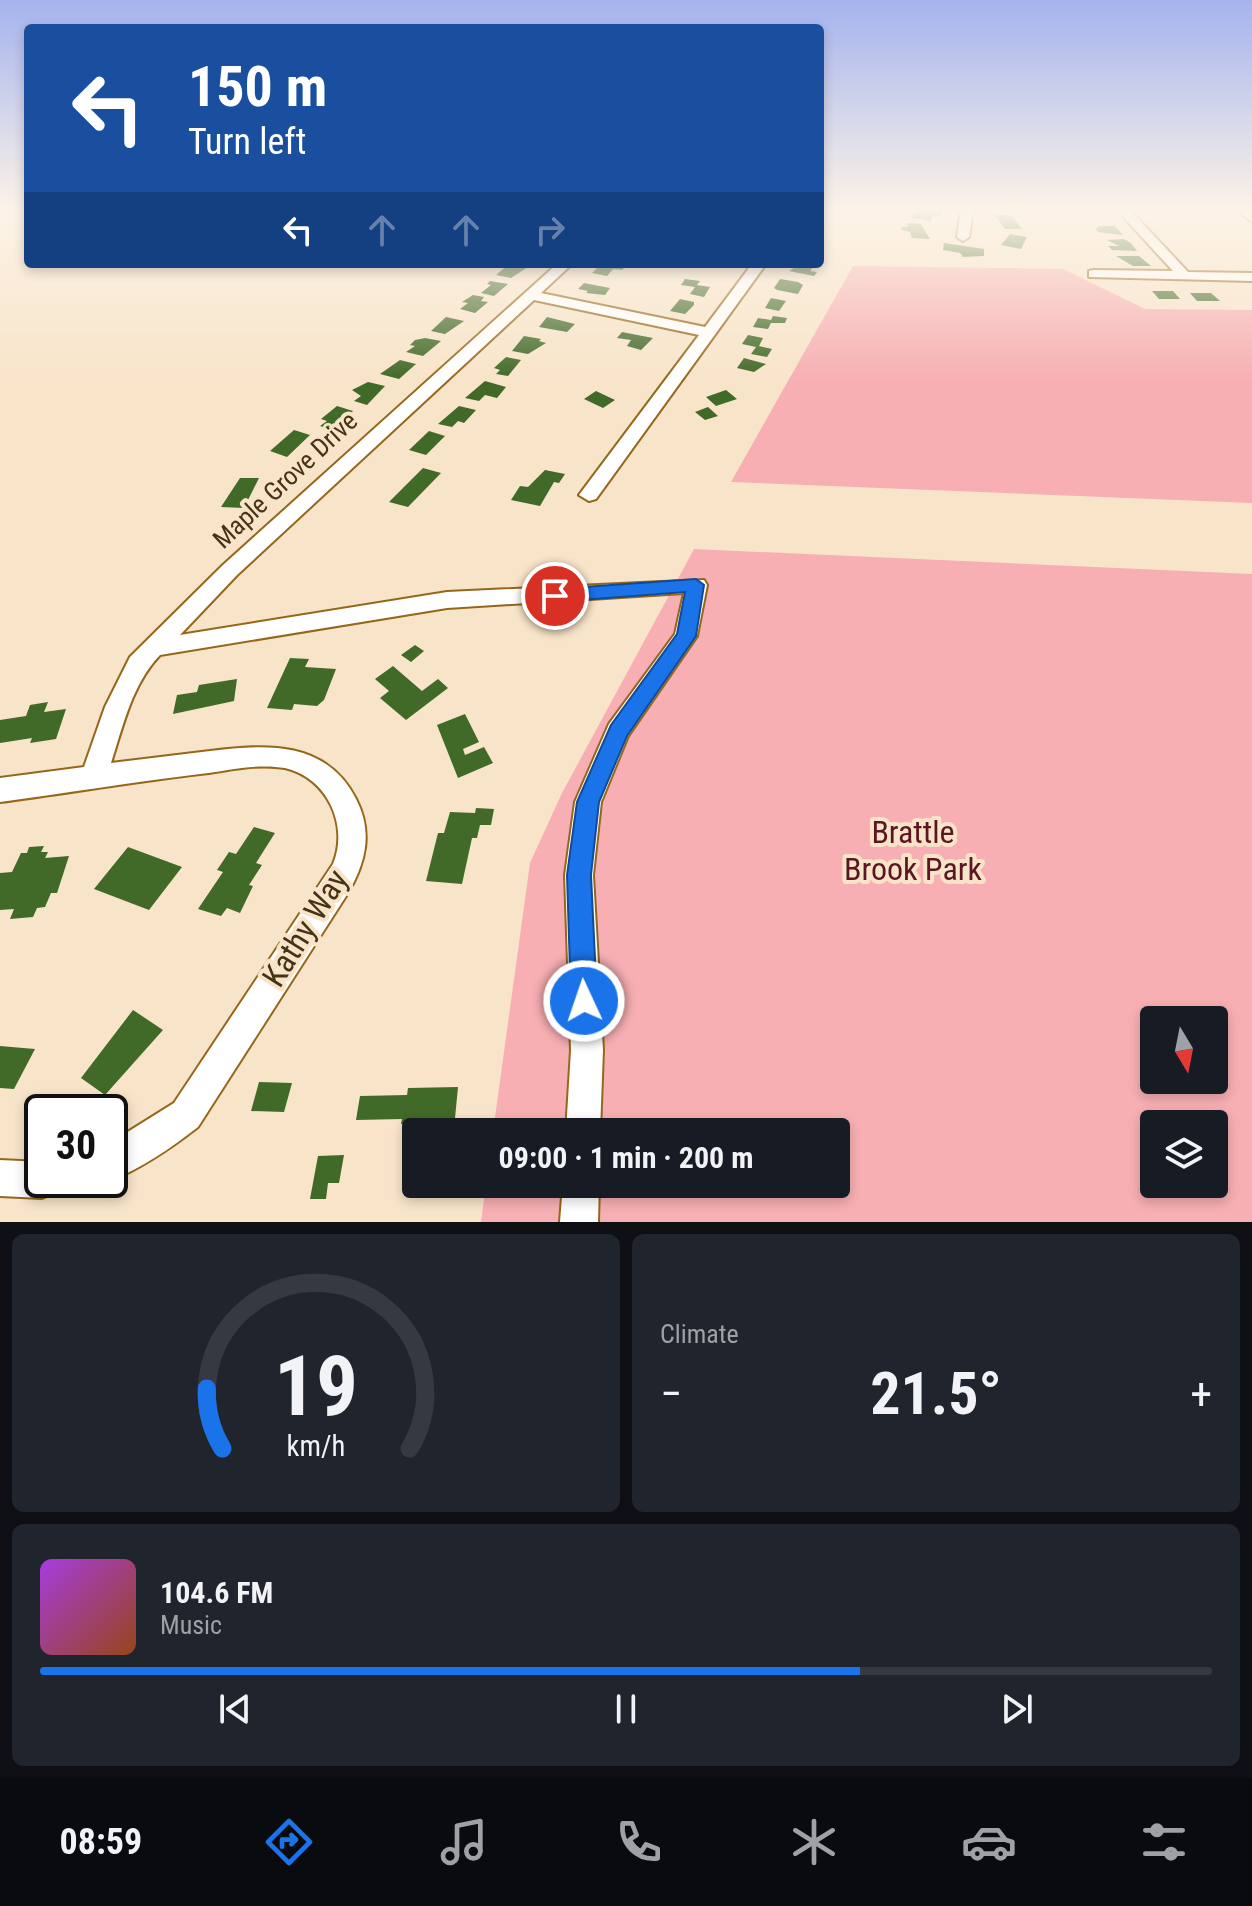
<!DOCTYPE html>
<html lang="en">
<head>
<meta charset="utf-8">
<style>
  :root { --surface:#171b24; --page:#20242c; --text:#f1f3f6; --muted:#9ea1a6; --line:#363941; --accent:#1a73e8 }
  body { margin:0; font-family:"Roboto Condensed",sans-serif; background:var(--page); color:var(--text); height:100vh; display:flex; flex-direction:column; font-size:30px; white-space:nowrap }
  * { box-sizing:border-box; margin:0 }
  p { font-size:26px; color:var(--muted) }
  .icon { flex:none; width:44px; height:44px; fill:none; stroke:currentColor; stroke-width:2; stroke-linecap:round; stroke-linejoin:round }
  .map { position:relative; height:1222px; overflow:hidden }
  .details { display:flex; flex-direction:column; gap:12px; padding:12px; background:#0d0f14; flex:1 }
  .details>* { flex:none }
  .hud { position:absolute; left:24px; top:24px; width:800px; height:244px; border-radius:8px; box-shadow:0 4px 12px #0003; background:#1a4fa0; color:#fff; overflow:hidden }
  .needle { width:52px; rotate:170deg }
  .fabs { position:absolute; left:1140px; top:1006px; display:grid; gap:16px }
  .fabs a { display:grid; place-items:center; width:88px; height:88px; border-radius:8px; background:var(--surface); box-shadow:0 4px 12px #0003; font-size:40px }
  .speed { position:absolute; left:24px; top:1094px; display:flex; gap:16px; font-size:40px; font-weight:700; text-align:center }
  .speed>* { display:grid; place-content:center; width:104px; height:104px; border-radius:50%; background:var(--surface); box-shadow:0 4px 12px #0003; line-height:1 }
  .speed .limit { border:4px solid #111; border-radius:12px; background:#fff; color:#111 }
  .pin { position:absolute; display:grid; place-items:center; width:68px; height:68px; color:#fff; margin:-34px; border:4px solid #fff; border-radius:50%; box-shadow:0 2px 8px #0007 }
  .me { position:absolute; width:88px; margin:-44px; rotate:357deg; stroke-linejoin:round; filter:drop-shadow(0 0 6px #0008) }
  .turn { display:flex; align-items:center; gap:28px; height:168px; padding:0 32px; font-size:36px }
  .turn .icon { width:104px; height:104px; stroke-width:2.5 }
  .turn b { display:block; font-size:56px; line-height:68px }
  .lanes { display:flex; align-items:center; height:76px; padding:0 32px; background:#0003; justify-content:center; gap:40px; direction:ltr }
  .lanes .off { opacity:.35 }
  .big { font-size:60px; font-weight:700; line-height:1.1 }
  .details .widget { flex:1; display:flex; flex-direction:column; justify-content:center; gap:12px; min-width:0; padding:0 28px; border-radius:12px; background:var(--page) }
  .details .dial { align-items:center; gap:0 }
  .dial svg { height:208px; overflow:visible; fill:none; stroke:var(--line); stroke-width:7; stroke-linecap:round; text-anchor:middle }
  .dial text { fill:var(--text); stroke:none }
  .song { display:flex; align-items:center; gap:24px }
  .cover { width:96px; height:96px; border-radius:12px; background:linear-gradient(135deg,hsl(280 70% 55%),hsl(20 70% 35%)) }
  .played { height:8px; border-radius:4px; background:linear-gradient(90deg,var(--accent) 70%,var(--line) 70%) }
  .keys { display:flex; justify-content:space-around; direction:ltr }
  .heat { display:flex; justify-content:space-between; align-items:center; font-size:44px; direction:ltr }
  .details .tiles { flex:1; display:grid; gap:12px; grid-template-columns:1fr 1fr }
  .widget:last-child { grid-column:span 2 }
  .trip { position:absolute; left:402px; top:1118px; width:448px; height:80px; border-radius:8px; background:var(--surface); box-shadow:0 4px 12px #0003; font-weight:700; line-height:80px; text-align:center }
  .dock { display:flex; height:128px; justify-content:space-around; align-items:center; background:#090b0e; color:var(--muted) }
  .dock .icon { width:56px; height:56px }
  .dock .selected { color:var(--accent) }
  .dock b { font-size:36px; color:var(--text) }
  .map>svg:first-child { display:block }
  .green { fill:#f7afb3; fill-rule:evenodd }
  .building { fill:#416927 }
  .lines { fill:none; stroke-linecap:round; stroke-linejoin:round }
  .minor-casing { stroke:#95671a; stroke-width:4 }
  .minor { fill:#fff; fill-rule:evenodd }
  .route { fill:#1a73e8; stroke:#114b97; stroke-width:2 }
  .labels { text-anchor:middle; stroke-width:8; stroke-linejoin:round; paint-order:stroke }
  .street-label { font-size:26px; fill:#463214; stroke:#f8e4c9 }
  .near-park-label { font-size:32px; fill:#5b1622; stroke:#f8e4c9 }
  .near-street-label { font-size:32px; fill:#463214; stroke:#f8e4c9 }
</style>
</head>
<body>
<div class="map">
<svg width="1252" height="1222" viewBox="0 0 1252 1222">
  <rect width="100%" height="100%" fill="#f8e4c9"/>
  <path class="green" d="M853,266L1063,269L1145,309L1252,310V503L731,482Z
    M694,549L1252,574V1222H481L486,1184H836V1132H493L530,863L562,793ZM1154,1020H1214V1080H1154ZM1154,1124H1214V1184H1154Z"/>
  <path class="building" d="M922,210H935L942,211L941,217L932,216L931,221L912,218L914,212Z
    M995,215H1011L1022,229H1005Z
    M907,223L921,224L930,239L912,238L910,232L902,230L901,227H908Z
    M1097,226H1115L1123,235L1098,232L1095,228H1099Z
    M1010,234L1027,237L1021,249L1001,245Z
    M1124,239L1131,243L1137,251L1112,250L1108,246H1119L1107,240Z
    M944,243L984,249V256L963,257L960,253L943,250Z
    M1116,256H1139L1151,266H1133Z
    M509,264H515L528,267L511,278L496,275Z
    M601,264H616L626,266L622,270L613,269L607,276L592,273Z
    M800,264H815L810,271L817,272L814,276L789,271Z
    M685,279L700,281L697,285L710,287L704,297L690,294L695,287L681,285Z
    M780,279L798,282L803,285L798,294L777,290L774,288Z
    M490,281L508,284L494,296L481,293L491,285L487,284Z
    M584,283L610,288L605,295L586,293L588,291L578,289Z
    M1152,291H1173L1180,299H1159Z
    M1190,293H1211L1220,301H1197Z
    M473,295L484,297L481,301L488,302L475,313L460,309L468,303L462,302Z
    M771,298L786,301L779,311L765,308Z
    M680,299L694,302V305L685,314L670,311Z
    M773,316L787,318L785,323H771L768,329L753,327L758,318L771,320Z
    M446,317L464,321L445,334L431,331Z
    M547,317L575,324L567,332L539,327Z
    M622,332L653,338L641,350L627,346L631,340L617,338Z
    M748,335L763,338L759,346L772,349L767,357L751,354L756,347L742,344Z
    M524,336L541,339L539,341L546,343L528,354L512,351Z
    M425,338L441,341L423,356L406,352L415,346L410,345L415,340Z
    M506,357L521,360L508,376L496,374L500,370L494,368Z
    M744,358L766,364L754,372L737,368Z
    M400,360L416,364L399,379L380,374Z
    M485,381L506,387L497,398L485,395L479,401L465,398Z
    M368,382L385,386L367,405L354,401L361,396L352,390Z
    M726,390L737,399L716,406L706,397Z
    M596,391L615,400L603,408L584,399Z
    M337,406L353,411L334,430L320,426L327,421L321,419Z
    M459,406L476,410L464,423L458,421L452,427L438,424Z
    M708,407L718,416L705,420L695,412Z
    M294,430L310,435L287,457L270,451Z
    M429,431L445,436L426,455L409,450Z
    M423,468L441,473L408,507L389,502Z
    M545,470L565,474L559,483L554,482L540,506L511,500L520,486L528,487Z
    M240,478H259L244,508L221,507Z
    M415,645L424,651L411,662L401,655Z
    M290,658L309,659L305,667L336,669L324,700L317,706L294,704L292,710L267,708Z
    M393,666L422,691L438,679L448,688L406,720L380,698L389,691L375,679Z
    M237,679L234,701L173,714L177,695L197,692L199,685Z
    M48,702L44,712L66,709L56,739L30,743L32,738L0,743V720L26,716L30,705Z
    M465,714L479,742L463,749L465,755L484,747L493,763L458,778L437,725Z
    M476,808L494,809L491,825H480L477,838H472L462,884L426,881L438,833H444L450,812L475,813Z
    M254,827L275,833L256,863L262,865L249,885L253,886L240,913L227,908L221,916L198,909L223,872L217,870L229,852L236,854Z
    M44,846L41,852H48L45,858L69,856L57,893H51L45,907L37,908L33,917L10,919L14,909L0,910V873L12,872L21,853H27L29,847Z
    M128,847L182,867L149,910L94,889Z
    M133,1010L163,1030L105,1095L81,1078Z
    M0,1046L35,1049L14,1089L0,1088Z
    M259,1082L292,1083L284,1112L251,1111Z
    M458,1087L455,1118H445L444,1123L401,1124L402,1119L356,1120L360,1096L407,1095L408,1088Z
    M344,1155L339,1183H328L326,1199H310L318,1156Z"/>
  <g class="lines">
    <g class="minor-casing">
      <path id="minor" d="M961,210H973L969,237L963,241L957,237Z
        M1117,210H1130L1188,272L1252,273V281L1089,277V271L1094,270L1173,271Z
        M1237,210H1250L1252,222Z
        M557,264H572L541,293L705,327L752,264H766L596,499L589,501L579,495L699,335L534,300L237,575L180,635L447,592L704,580L707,585L697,636L628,736L601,802L593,875L603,1050L600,1132H566L571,1050L565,875L575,802L609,724L675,634L684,593L447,608L160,655C132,684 123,726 111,763C144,759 177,755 210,751C266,744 326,740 356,799C373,832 366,862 348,893L198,1127C171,1148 142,1168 110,1181L108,1180L110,1143L174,1103L333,864C349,826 328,778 285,768C257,763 227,771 200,774C133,782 67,793 0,802V778L84,767L105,707L130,657L223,565Z
        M0,1160L42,1162V1180H60L55,1193L42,1198L0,1196Z
        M563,1184H599L598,1222H560Z"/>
    </g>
    <use href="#minor" class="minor"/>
  </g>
  <linearGradient id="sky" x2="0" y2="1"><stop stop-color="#a5b3ee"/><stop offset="0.55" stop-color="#fcf3e7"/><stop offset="1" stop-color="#fcf3e7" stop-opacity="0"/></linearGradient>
  <rect width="1252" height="381" fill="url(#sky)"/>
  <path class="route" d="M696,579L704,585L696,636L627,736L599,802L591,875L597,1001L593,1010L584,1014L575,1010L571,1001L567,875L577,802L611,725L677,634L685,592L555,602L546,596L555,589Z"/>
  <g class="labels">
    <g class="street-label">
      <text transform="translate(285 480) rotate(-43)" y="9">Maple Grove Drive</text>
    </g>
    <g class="near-park-label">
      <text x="913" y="843">Brattle<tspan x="913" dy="37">Brook Park</tspan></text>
    </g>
    <g class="near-street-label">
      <text transform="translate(305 928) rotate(-58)" y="11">Kathy Way</text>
    </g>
  </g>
</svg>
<div class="fabs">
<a><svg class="needle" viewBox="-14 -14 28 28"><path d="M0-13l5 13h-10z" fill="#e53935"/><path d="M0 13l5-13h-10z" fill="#9ea1a6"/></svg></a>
<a><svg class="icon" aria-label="layers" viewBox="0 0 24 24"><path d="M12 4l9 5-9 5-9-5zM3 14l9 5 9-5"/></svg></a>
</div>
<div class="speed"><div class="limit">30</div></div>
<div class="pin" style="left:555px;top:596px;background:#d93025"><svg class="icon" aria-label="arrive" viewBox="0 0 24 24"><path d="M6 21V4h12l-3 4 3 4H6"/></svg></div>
<svg class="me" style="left:584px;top:1001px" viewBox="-20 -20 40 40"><circle r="17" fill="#1a73e8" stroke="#fff" stroke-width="3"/><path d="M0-11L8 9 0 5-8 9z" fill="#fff"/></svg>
<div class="trip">09:00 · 1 min · 200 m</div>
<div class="hud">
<div class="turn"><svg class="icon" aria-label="left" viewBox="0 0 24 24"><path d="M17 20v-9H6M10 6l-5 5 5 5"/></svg><div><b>150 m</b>Turn left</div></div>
<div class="lanes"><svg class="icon" aria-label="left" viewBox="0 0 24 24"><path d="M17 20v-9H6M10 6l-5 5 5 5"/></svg><svg class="icon off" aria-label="ahead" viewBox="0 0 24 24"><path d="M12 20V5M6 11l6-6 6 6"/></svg><svg class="icon off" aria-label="ahead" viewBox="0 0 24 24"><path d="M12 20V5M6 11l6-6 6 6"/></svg><svg class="icon off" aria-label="right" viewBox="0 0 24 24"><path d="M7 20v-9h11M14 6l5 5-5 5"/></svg></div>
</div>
</div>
<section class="details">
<div class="tiles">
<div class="widget dial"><svg viewBox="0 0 100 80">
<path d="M14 69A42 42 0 1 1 86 69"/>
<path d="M14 69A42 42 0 0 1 8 46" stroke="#1a73e8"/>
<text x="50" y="56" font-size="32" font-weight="700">19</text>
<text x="50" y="72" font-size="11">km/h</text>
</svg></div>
<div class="widget"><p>Climate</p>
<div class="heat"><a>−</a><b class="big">21.5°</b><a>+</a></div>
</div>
<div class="widget">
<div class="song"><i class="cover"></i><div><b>104.6 FM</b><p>Music</p></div></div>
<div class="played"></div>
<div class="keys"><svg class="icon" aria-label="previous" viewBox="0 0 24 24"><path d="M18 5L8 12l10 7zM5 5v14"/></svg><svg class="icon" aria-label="pause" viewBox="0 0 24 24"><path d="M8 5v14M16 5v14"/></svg><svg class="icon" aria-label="next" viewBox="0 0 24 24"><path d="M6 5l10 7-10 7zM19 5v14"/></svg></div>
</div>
</div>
</section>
<nav class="dock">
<b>08:59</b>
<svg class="icon selected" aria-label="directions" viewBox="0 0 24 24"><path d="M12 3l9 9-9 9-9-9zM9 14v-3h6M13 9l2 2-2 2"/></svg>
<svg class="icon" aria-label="music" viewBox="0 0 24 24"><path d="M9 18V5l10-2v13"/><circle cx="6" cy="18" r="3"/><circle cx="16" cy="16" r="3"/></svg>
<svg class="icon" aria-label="phone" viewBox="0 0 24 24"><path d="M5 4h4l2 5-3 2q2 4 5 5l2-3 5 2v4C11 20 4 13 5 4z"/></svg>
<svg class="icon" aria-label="climate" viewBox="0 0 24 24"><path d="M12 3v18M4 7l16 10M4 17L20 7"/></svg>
<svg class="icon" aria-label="car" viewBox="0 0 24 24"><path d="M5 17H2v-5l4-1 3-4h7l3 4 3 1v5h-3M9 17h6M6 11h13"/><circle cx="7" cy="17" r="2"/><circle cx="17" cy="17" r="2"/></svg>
<svg class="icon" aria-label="filters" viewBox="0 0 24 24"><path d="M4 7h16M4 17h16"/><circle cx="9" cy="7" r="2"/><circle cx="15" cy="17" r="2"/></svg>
</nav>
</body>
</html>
